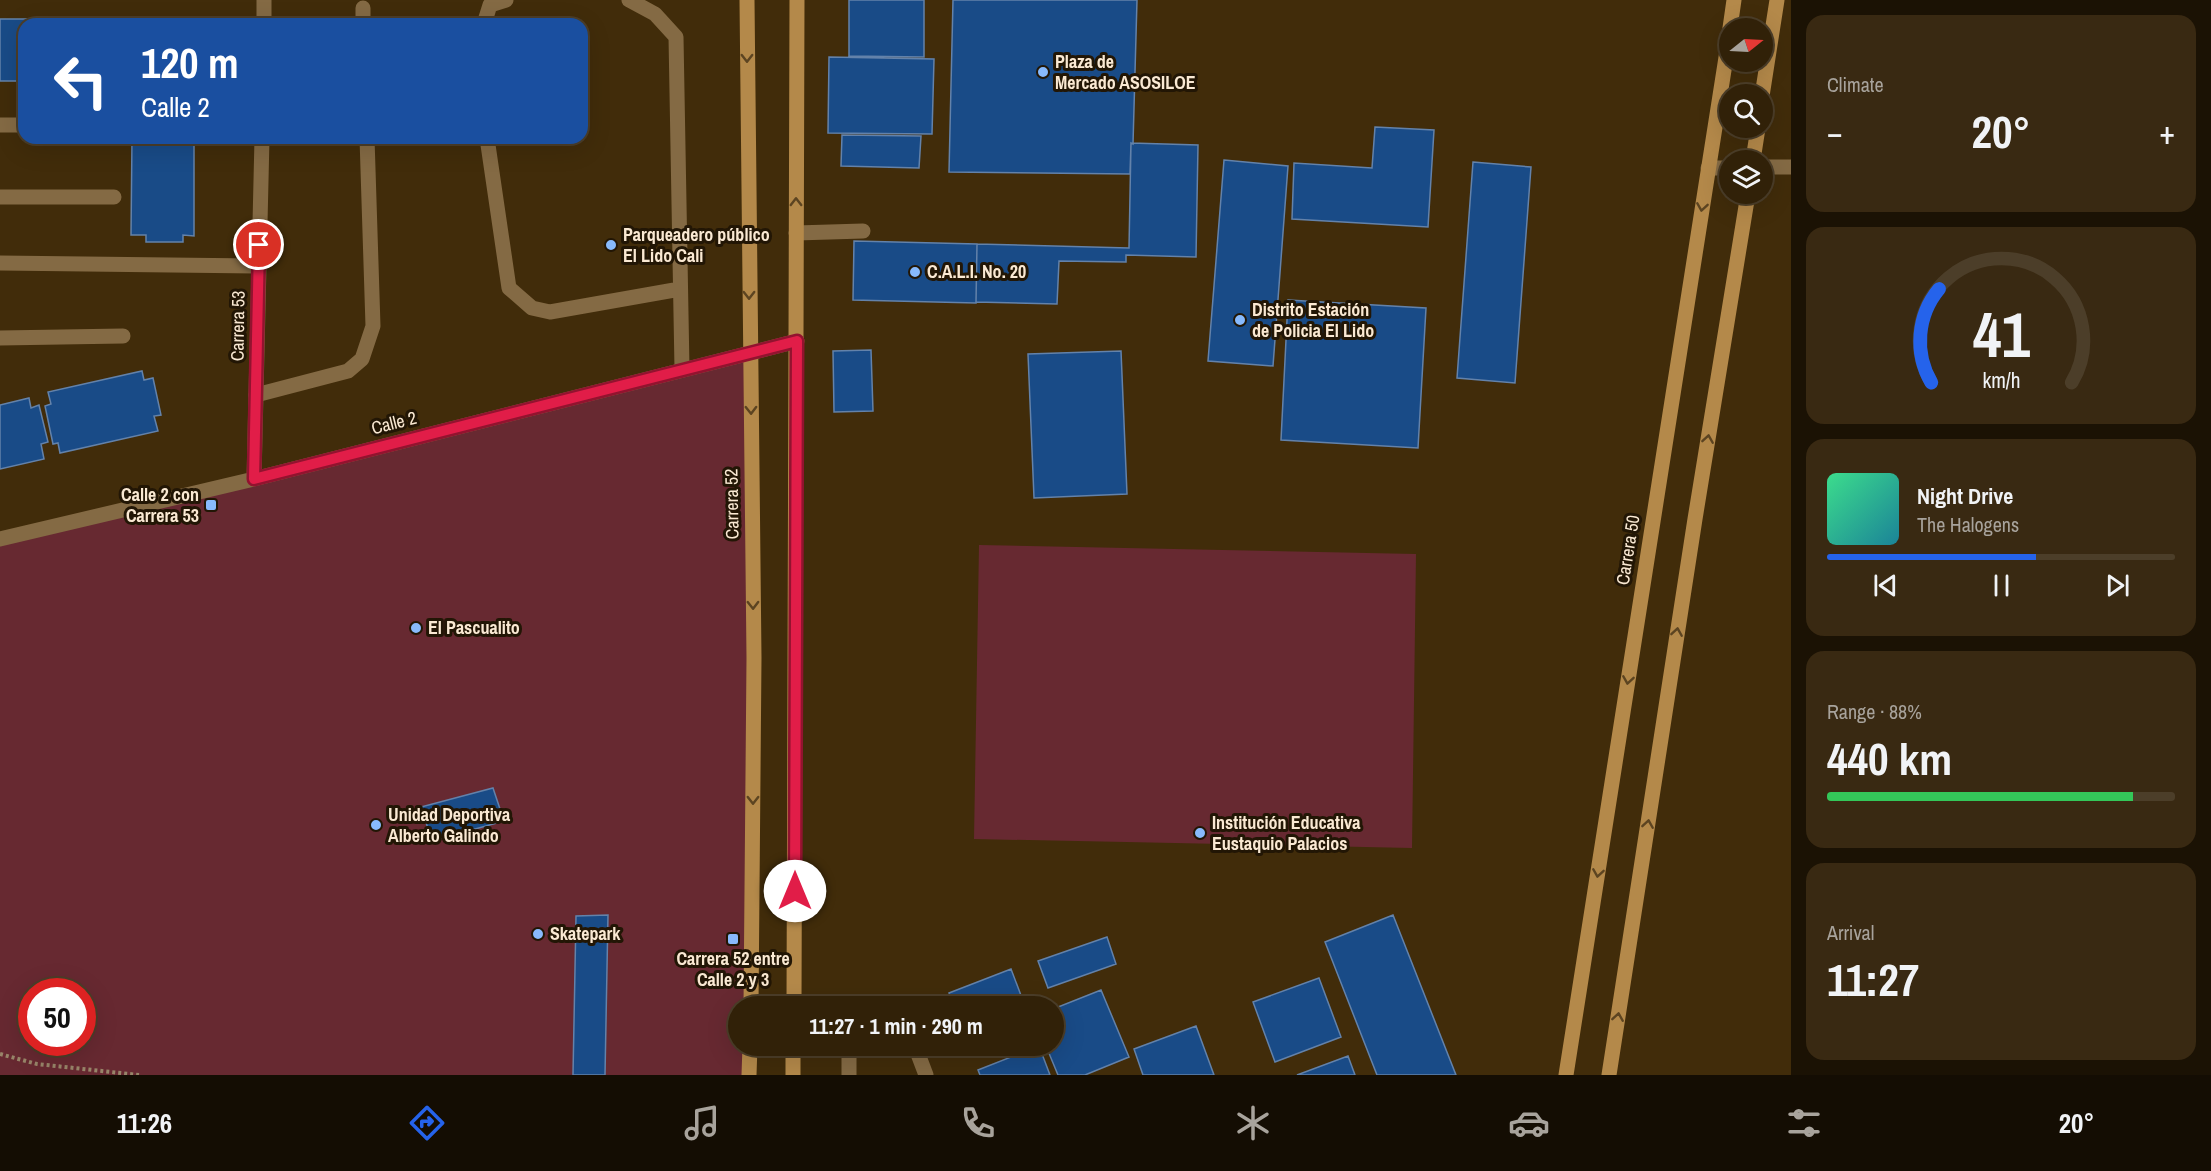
<!DOCTYPE html>
<html lang="en">
<head>
<meta charset="utf-8">
<style>
  :root { --surface:#312108; --page:#392912; --text:#f1f3f6; --muted:#a8a39c; --line:#4c3e29; --accent:#2563eb }
  body { margin:0; font-family:"Archivo Narrow",sans-serif; background:var(--page); color:var(--text); height:100vh; display:flex; flex-direction:column; font-size:22px; white-space:nowrap }
  * { box-sizing:border-box; margin:0 }
  p { font-size:20px; color:var(--muted) }
  .icon { flex:none; width:33px; height:33px; fill:none; stroke:currentColor; stroke-width:2; stroke-linecap:round; stroke-linejoin:round }
  .map { position:relative; flex:1; overflow:hidden }
  .drawer { display:flex; flex-direction:column; gap:15px; padding:15px; background:#1b1204; width:420px }
  .drawer>* { flex:none }
  .guide { position:absolute; left:18px; top:18px; width:570px; height:126px; border-radius:18px; box-shadow:0 6px 24px #0002,0 0 0 2px var(--line); background:#1a4fa0; color:#fff; overflow:hidden }
  .needle { width:39px; rotate:72deg }
  .buttons { position:absolute; left:1719px; top:18px; display:grid; gap:12px }
  .buttons a { display:grid; place-items:center; width:54px; height:54px; border-radius:50%; background:var(--surface); box-shadow:0 6px 24px #0002,0 0 0 2px var(--line); font-size:30px }
  .speed { position:absolute; left:18px; top:978px; display:flex; gap:12px; font-size:30px; font-weight:700; text-align:center }
  .speed>* { display:grid; place-content:center; width:78px; height:78px; border-radius:50%; background:var(--surface); box-shadow:0 6px 24px #0002,0 0 0 2px var(--line); line-height:1 }
  .speed .limit { border:9px solid #d22; background:#fff; color:#111 }
  .pin { position:absolute; display:grid; place-items:center; width:51px; height:51px; color:#fff; margin:-26px; border:3px solid #fff; border-radius:50%; box-shadow:0 2px 6px #0007 }
  .me { position:absolute; width:66px; margin:-33px; rotate:0deg; stroke-linejoin:round; filter:drop-shadow(0 0 4px #0008) }
  .turn { display:flex; align-items:center; gap:21px; height:126px; padding:0 24px; font-size:27px }
  .turn .icon { width:78px; height:78px; stroke-width:2.5 }
  .turn b { display:block; font-size:42px; line-height:51px }
  .big { font-size:45px; font-weight:700; line-height:1.1 }
  .drawer .widget { flex:1; display:flex; flex-direction:column; justify-content:center; gap:9px; min-width:0; padding:0 21px; border-radius:18px; background:var(--page) }
  .drawer .dial { align-items:center; gap:0 }
  .dial svg { height:156px; overflow:visible; fill:none; stroke:var(--line); stroke-width:7; stroke-linecap:round; text-anchor:middle }
  .dial text { fill:var(--text); stroke:none }
  .song { display:flex; align-items:center; gap:18px }
  .cover { width:72px; height:72px; border-radius:9px; background:linear-gradient(135deg,hsl(150 70% 55%),hsl(190 70% 35%)) }
  .played { height:6px; border-radius:3px; background:linear-gradient(90deg,var(--accent) 60%,var(--line) 60%) }
  .keys { display:flex; justify-content:space-around; direction:ltr }
  .heat { display:flex; justify-content:space-between; align-items:center; font-size:33px; direction:ltr }
  .charge { height:9px; border-radius:4px; background:linear-gradient(90deg,#34c759 88%,var(--line) 0) }
  .trip { position:absolute; left:728px; top:996px; width:336px; height:60px; border-radius:30px; background:var(--surface); box-shadow:0 6px 24px #0002,0 0 0 2px var(--line); font-weight:700; line-height:60px; text-align:center }
  .dock { display:flex; height:96px; justify-content:space-around; align-items:center; background:#140d03; color:var(--muted) }
  .dock .icon { width:42px; height:42px }
  .dock .selected { color:var(--accent) }
  .dock b { font-size:27px; color:var(--text) }
  main { display:flex; flex:1; min-height:0 }
  .map>svg:first-child { display:block }
  .green { fill:#672931; fill-rule:evenodd }
  .building { fill:#194b87; stroke:#6382aa; stroke-width:1.5 }
  .lines { fill:none; stroke-linecap:round; stroke-linejoin:round }
  .path { stroke:#988569; stroke-width:4; stroke-dasharray:3 3; stroke-linecap:butt }
  .lane { stroke:#846a44; stroke-width:15 }
  .street { stroke:#846a44; stroke-width:15 }
  .secondary { stroke:#b4894a; stroke-width:15 }
  .oneway { stroke:#5c4421 }
  .route-casing { stroke:#92132f; stroke-width:15 }
  .route { stroke:#e11d48; stroke-width:10 }
  .poi-dot { fill:#88bafc; stroke:#221605; stroke-width:2 }
  .labels { text-anchor:middle; stroke-width:6; stroke-linejoin:round; paint-order:stroke }
  .poi-label { font-size:18px; font-weight:bold; fill:#fae9d3; stroke:#221605; text-anchor:start }
  .street-label { font-size:18px; fill:#fae9d3; stroke:#221605 }
</style>
</head>
<body>
<main>
<div class="map">
<svg width="1791" height="1075" viewBox="0 0 1791 1075">
  <rect width="100%" height="100%" fill="#412c0a"/>
  <path class="green" d="M750,352L751,1006H738V1046H750L749,1075H0V539ZM32,992H82V1042H32Z
    M979,545L1416,554L1412,848L974,839Z"/>
  <path class="building" d="M849,0H924V57L849,56Z
    M953,0H1137L1133,144L1131,143L1130,174L949,172Z
    M0,19H77V24H24V81H0Z
    M102,20H213V24H102Z
    M829,57L934,59L932,134L828,133Z
    M1375,127L1434,130L1428,227L1292,219L1294,163L1372,168Z
    M842,135L921,136L919,168L841,166Z
    M132,138H194V236L183,235V242H146V235H131Z
    M1131,143L1198,145L1196,257L1126,255V262L1059,261L1057,304L976,302L977,244L1129,248Z
    M1224,160L1288,166L1273,366L1208,361Z
    M1473,162L1531,167L1515,383L1457,378Z
    M854,241L977,244L976,303L853,300Z
    M1288,300L1426,308L1418,448L1281,440Z
    M871,350L873,411L834,412L833,351Z
    M1121,351L1127,494L1034,498L1028,354Z
    M142,371L144,380L153,378L161,415L154,416L158,431L60,453L58,443L53,444L45,406L51,404L48,392Z
    M29,398L31,408L39,405L48,442L41,444L44,459L0,469V405Z
    M493,788L504,821L432,841L421,807Z
    M608,915L605,1075H573L576,916Z
    M1393,915L1456,1075H1377L1325,942Z
    M1107,937L1116,964L1048,988L1038,961Z
    M1011,969L1025,1006H954L949,993Z
    M1319,978L1341,1037L1275,1062L1253,1002Z
    M1101,990L1129,1057L1085,1075H1058L1046,1046H1053V1009Z
    M1196,1026L1214,1075H1143L1134,1049Z
    M969,1046H998L972,1055Z
    M1039,1046L1050,1075H980L978,1070Z
    M1348,1056L1355,1075H1297Z"/>
  <g class="lines">
    <path class="path" d="M0,1054L37,1064L139,1075"/>
    <path class="lane" d="M629,0L655,14L676,37L682,369
      M363,8V24
      M484,24L490,5L506,0
      M0,125H24
      M487,138L509,288L532,308L550,312L680,289
      M0,197H114
      M796,233L863,231
      M0,263L259,266
      M0,338L123,336
      M256,395L348,371L362,359L373,326L367,138
      M915,1046L926,1075
      M849,1075V1046"/>
    <path class="street" d="M264,24V0
      M1762,167H1791
      M1708,168H1730
      M254,479L262,138
      M0,539L254,479L797,341"/>
    <path class="secondary" d="M747,0L754,658L751,1006
      M1730,28L1734,0
      M1762,96L1777,0
      M1753,160L1758,128
      M794,1006L797,0
      M749,1075L750,1046
      M793,1075V1046
      M1566,1075L1730,32
      M1609,1075L1695,519L1748,194"/>
  </g>
  <defs><path id="oneway-chevron" d="M-2-3.5L2.5 0L-2 3.5" fill="none" stroke-width="1.6" stroke-linecap="round" stroke-linejoin="round" transform="scale(1.5)"/></defs>
  <g class="oneway">
    <use href="#oneway-chevron" transform="translate(747 58) rotate(90)"/>
    <use href="#oneway-chevron" transform="translate(796 202) rotate(-90)"/>
    <use href="#oneway-chevron" transform="translate(1702 207) rotate(99)"/>
    <use href="#oneway-chevron" transform="translate(749 295) rotate(90)"/>
    <use href="#oneway-chevron" transform="translate(751 410) rotate(89)"/>
    <use href="#oneway-chevron" transform="translate(1708 439) rotate(-81)"/>
    <use href="#oneway-chevron" transform="translate(753 605) rotate(89)"/>
    <use href="#oneway-chevron" transform="translate(1677 632) rotate(-81)"/>
    <use href="#oneway-chevron" transform="translate(1628 680) rotate(99)"/>
    <use href="#oneway-chevron" transform="translate(753 800) rotate(90)"/>
    <use href="#oneway-chevron" transform="translate(1648 824) rotate(-81)"/>
    <use href="#oneway-chevron" transform="translate(1598 873) rotate(99)"/>
    <use href="#oneway-chevron" transform="translate(1618 1017) rotate(-81)"/>
  </g>
  <g class="lines">
    <g class="route-casing">
      <path id="route" d="M259,245L254,479L797,341L795,891"/>
    </g>
    <use href="#route" class="route"/>
  </g>
  <g class="poi-dot">
    <circle cx="1043" cy="72" r="6"/>
    <circle cx="611" cy="245" r="6"/>
    <circle cx="915" cy="272" r="6"/>
    <circle cx="1240" cy="320" r="6"/>
    <rect x="205" y="499" width="12" height="12" rx="3"/>
    <circle cx="416" cy="628" r="6"/>
    <circle cx="376" cy="825" r="6"/>
    <circle cx="1200" cy="833" r="6"/>
    <circle cx="538" cy="934" r="6"/>
    <rect x="727" y="933" width="12" height="12" rx="3"/>
  </g>
  <g class="labels">
    <g class="poi-label">
      <text x="1055" y="68">Plaza de<tspan x="1055" dy="21">Mercado ASOSILOE</tspan></text>
      <text x="623" y="241">Parqueadero público<tspan x="623" dy="21">El Lido Cali</tspan></text>
      <text x="927" y="278">C.A.L.I. No. 20</text>
      <text x="1252" y="316">Distrito Estación<tspan x="1252" dy="21">de Policia El Lido</tspan></text>
      <text x="199" y="501" text-anchor="end">Calle 2 con<tspan x="199" dy="21">Carrera 53</tspan></text>
      <text x="428" y="634">El Pascualito</text>
      <text x="388" y="821">Unidad Deportiva<tspan x="388" dy="21">Alberto Galindo</tspan></text>
      <text x="1212" y="829">Institución Educativa<tspan x="1212" dy="21">Eustaquio Palacios</tspan></text>
      <text x="550" y="940">Skatepark</text>
      <text x="733" y="965" text-anchor="middle">Carrera 52 entre<tspan x="733" dy="21">Calle 2 y 3</tspan></text>
    </g>
    <g class="street-label">
      <text transform="translate(238 326) rotate(-89)" y="6">Carrera 53</text>
      <text transform="translate(394 423) rotate(-14)" y="6">Calle 2</text>
      <text transform="translate(732 504) rotate(-91)" y="6">Carrera 52</text>
      <text transform="translate(1628 550) rotate(-81)" y="6">Carrera 50</text>
    </g>
  </g>
</svg>
<div class="buttons">
<a><svg class="needle" viewBox="-14 -14 28 28"><path d="M0-13l5 13h-10z" fill="#e53935"/><path d="M0 13l5-13h-10z" fill="#a8a39c"/></svg></a>
<a><svg class="icon" aria-label="search" viewBox="0 0 24 24"><circle cx="10" cy="10" r="6"/><path d="M15 15l6 6"/></svg></a>
<a><svg class="icon" aria-label="layers" viewBox="0 0 24 24"><path d="M12 4l9 5-9 5-9-5zM3 14l9 5 9-5"/></svg></a>
</div>
<div class="speed"><div class="limit">50</div></div>
<div class="pin" style="left:259px;top:245px;background:#d93025"><svg class="icon" aria-label="arrive" viewBox="0 0 24 24"><path d="M6 21V4h12l-3 4 3 4H6"/></svg></div>
<svg class="me" style="left:795px;top:891px" viewBox="-20 -20 40 40"><circle r="19" fill="#fff"/><path d="M0-13L10 11 0 6-10 11z" fill="#e11d48"/></svg>
<div class="trip">11:27 · 1 min · 290 m</div>
<div class="guide">
<div class="turn"><svg class="icon" aria-label="left" viewBox="0 0 24 24"><path d="M17 20v-9H6M10 6l-5 5 5 5"/></svg><div><b>120 m</b>Calle 2</div></div>
</div>
</div>
<section class="drawer">
<div class="widget"><p>Climate</p>
<div class="heat"><a>−</a><b class="big">20°</b><a>+</a></div>
</div>
<div class="widget dial"><svg viewBox="0 0 100 80">
<path d="M14 69A42 42 0 1 1 86 69"/>
<path d="M14 69A42 42 0 0 1 18 21" stroke="#2563eb"/>
<text x="50" y="56" font-size="32" font-weight="700">41</text>
<text x="50" y="72" font-size="11">km/h</text>
</svg></div>
<div class="widget">
<div class="song"><i class="cover"></i><div><b>Night Drive</b><p>The Halogens</p></div></div>
<div class="played"></div>
<div class="keys"><svg class="icon" aria-label="previous" viewBox="0 0 24 24"><path d="M18 5L8 12l10 7zM5 5v14"/></svg><svg class="icon" aria-label="pause" viewBox="0 0 24 24"><path d="M8 5v14M16 5v14"/></svg><svg class="icon" aria-label="next" viewBox="0 0 24 24"><path d="M6 5l10 7-10 7zM19 5v14"/></svg></div>
</div>
<div class="widget"><p>Range · 88%</p><b class="big">440 km</b><div class="charge"></div></div>
<div class="widget"><p>Arrival</p><b class="big">11:27</b></div>
</section>
</main>
<nav class="dock">
<b>11:26</b>
<svg class="icon selected" aria-label="directions" viewBox="0 0 24 24"><path d="M12 3l9 9-9 9-9-9zM9 14v-3h6M13 9l2 2-2 2"/></svg>
<svg class="icon" aria-label="music" viewBox="0 0 24 24"><path d="M9 18V5l10-2v13"/><circle cx="6" cy="18" r="3"/><circle cx="16" cy="16" r="3"/></svg>
<svg class="icon" aria-label="phone" viewBox="0 0 24 24"><path d="M5 4h4l2 5-3 2q2 4 5 5l2-3 5 2v4C11 20 4 13 5 4z"/></svg>
<svg class="icon" aria-label="climate" viewBox="0 0 24 24"><path d="M12 3v18M4 7l16 10M4 17L20 7"/></svg>
<svg class="icon" aria-label="car" viewBox="0 0 24 24"><path d="M5 17H2v-5l4-1 3-4h7l3 4 3 1v5h-3M9 17h6M6 11h13"/><circle cx="7" cy="17" r="2"/><circle cx="17" cy="17" r="2"/></svg>
<svg class="icon" aria-label="filters" viewBox="0 0 24 24"><path d="M4 7h16M4 17h16"/><circle cx="9" cy="7" r="2"/><circle cx="15" cy="17" r="2"/></svg>
<b>20°</b>
</nav>
</body>
</html>
